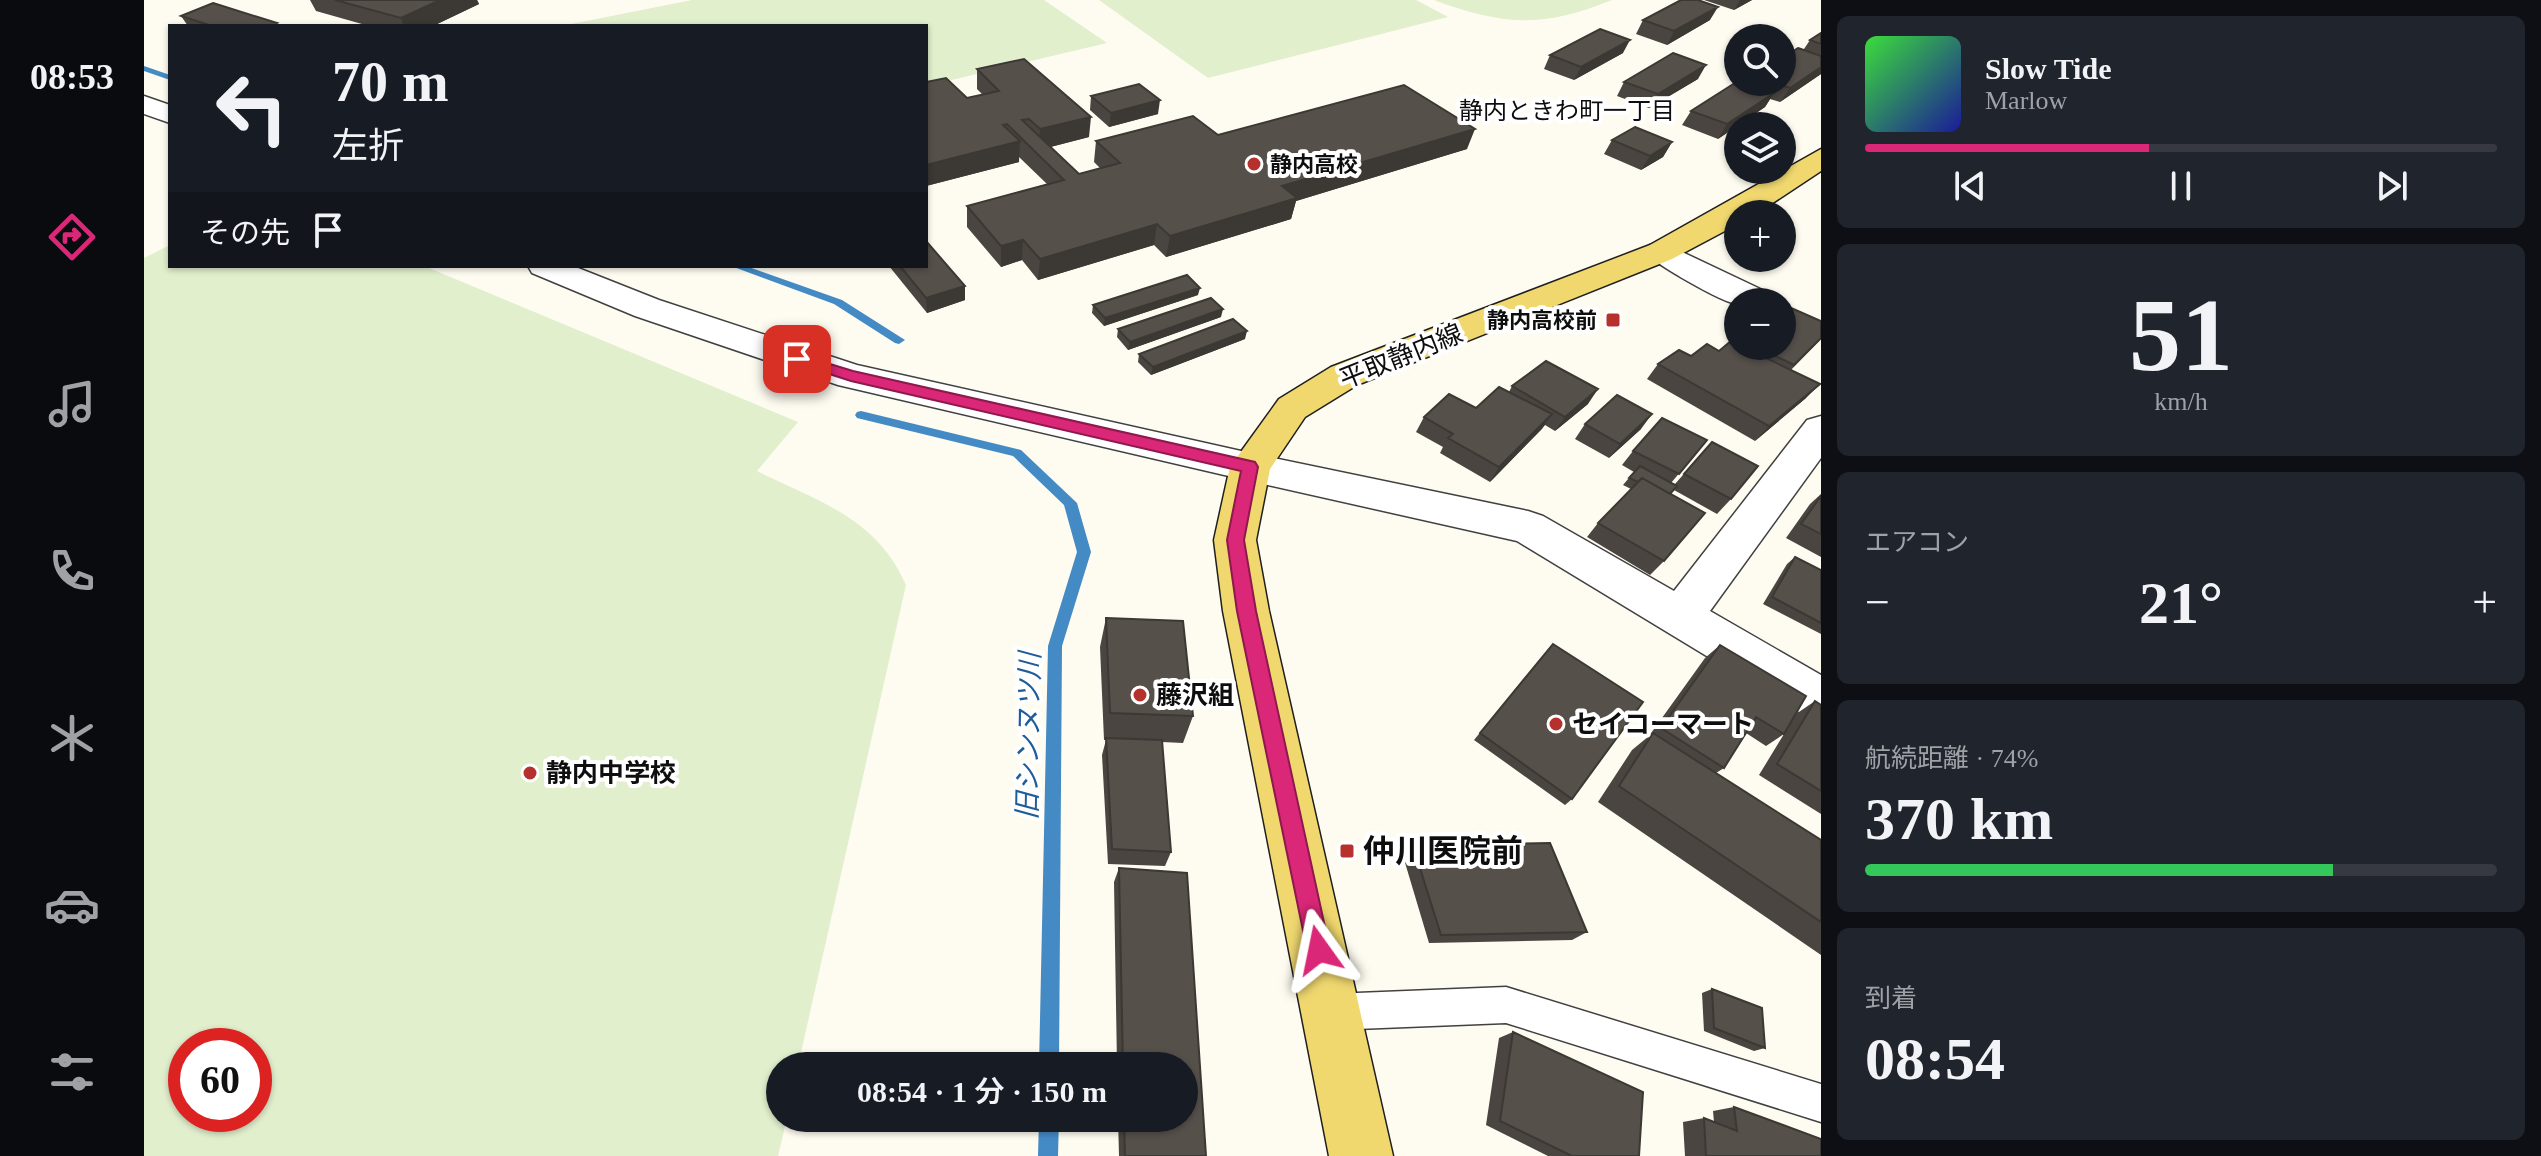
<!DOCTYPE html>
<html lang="ja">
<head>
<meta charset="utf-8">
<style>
  :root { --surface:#171b24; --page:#20242c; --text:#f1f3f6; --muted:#9ea1a6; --line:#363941; --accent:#db2777 }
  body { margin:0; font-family:"Times New Roman","Noto Sans JP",serif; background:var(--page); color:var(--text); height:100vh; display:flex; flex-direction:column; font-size:30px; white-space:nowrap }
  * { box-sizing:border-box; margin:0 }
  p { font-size:26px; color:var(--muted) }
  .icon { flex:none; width:44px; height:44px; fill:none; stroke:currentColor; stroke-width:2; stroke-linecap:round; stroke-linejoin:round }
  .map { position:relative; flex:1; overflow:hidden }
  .drawer { display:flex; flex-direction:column; gap:16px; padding:16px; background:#0d0f14; width:720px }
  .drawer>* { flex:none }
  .hud { position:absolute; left:24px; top:24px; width:760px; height:244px; border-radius:0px; box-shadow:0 2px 6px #0004; background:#171b24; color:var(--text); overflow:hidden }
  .tools { position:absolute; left:1580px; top:24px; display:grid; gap:16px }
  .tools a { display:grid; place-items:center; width:72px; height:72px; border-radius:50%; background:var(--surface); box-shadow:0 2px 6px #0004; font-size:40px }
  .speed { position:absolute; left:24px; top:1028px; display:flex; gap:16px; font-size:40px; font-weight:700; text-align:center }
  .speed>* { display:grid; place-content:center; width:104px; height:104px; border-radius:50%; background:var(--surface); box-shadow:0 2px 6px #0004; line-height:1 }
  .speed .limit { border:12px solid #d22; background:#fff; color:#111 }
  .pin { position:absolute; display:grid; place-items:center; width:68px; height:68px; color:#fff; margin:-34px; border-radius:16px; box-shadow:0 4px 12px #0006 }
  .me { position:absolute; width:88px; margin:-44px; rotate:348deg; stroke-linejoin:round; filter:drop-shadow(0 0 6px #0008) }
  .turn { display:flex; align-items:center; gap:28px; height:168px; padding:0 32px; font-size:36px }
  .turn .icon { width:104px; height:104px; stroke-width:2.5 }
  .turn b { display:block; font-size:56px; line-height:68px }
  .then { display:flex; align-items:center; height:76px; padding:0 32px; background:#0003; gap:16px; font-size:30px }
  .big { font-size:60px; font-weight:600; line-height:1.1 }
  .drawer .widget { flex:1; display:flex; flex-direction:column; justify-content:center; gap:12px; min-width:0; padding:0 28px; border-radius:12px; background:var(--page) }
  .drawer .dial { align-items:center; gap:0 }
  .dial b { font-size:104px; line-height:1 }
  .song { display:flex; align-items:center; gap:24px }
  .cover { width:96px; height:96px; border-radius:12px; background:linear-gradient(135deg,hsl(120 70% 55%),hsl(240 70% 35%)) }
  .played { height:8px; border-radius:4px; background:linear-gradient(90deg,var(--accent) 45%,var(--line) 45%) }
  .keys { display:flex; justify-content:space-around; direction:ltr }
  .heat { display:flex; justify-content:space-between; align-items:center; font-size:44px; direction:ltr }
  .charge { height:12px; border-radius:6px; background:linear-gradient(90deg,#34c759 74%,var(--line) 0) }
  .trip { position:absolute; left:622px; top:1052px; width:432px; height:80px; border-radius:40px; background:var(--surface); box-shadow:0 2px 6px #0004; font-weight:600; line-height:80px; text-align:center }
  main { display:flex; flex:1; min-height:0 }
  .menu { display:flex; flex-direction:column; width:144px; justify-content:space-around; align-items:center; background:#090b0e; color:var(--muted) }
  .menu .icon { width:56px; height:56px }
  .menu .current { color:var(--accent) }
  .menu b { font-size:36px; color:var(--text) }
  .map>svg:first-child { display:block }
  .pitch { fill:#e1efcd; fill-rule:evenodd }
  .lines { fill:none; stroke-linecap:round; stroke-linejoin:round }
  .stream { fill:#448ac5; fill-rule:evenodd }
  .service-casing { stroke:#414141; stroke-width:3 }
  .minor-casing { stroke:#414141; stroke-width:3 }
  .tertiary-casing { stroke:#414141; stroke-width:3 }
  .primary-casing { stroke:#1f1f1f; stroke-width:3 }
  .service { fill:#fff; fill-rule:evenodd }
  .minor { fill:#fff; fill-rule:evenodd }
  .tertiary { fill:#fff; fill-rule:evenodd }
  .primary { fill:#f0d86f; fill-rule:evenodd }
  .wall { fill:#4a4540 }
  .shaded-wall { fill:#3c3834 }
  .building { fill:#56504b; stroke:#3c3834; stroke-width:2 }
  .route { fill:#db2777; stroke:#8e194d; stroke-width:2 }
  .poi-dot { fill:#b6302e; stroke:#fff; stroke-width:3 }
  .labels { text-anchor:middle; stroke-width:8; stroke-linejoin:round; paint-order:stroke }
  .far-poi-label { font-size:22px; font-weight:bold; fill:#0e0e0e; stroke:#fff; text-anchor:start }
  .far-neighbourhood-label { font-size:24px; fill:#0e0e0e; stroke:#fff }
  .street-label { font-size:26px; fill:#0e0e0e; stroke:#fff }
  .poi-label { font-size:26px; font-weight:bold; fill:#0e0e0e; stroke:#fff; text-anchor:start }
  .water-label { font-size:28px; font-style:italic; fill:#1f5d99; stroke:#fff }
  .near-poi-label { font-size:32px; font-weight:bold; fill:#0e0e0e; stroke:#fff; text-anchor:start }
</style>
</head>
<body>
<main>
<nav class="menu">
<b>08:53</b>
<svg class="icon current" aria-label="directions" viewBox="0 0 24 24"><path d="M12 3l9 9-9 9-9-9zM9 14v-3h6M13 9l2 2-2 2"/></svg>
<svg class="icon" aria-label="music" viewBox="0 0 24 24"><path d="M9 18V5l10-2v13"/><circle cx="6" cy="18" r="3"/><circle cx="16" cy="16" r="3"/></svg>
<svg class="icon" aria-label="phone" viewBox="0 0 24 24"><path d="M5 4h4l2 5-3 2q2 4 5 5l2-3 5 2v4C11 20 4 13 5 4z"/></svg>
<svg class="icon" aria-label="climate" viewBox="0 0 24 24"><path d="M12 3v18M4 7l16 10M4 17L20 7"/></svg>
<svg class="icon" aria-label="car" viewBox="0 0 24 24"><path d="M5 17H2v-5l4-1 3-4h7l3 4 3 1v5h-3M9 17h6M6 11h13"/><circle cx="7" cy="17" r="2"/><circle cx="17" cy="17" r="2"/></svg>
<svg class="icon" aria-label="filters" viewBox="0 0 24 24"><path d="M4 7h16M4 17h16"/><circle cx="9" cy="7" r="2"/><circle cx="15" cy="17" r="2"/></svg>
</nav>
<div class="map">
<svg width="1677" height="1156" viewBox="0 0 1677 1156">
  <rect width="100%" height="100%" fill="#fefcf1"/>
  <path class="pitch" d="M548,0H900L963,43L782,86V26H417Z
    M955,0H1272L1304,17L1064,78Z
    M1290,0H1468C1399,28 1360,26 1290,0Z
    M26,245V266H280L654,422L613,471C675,502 732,517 762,585L654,1066H636V1118H643L634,1156H0V258ZM42,1046H110V1114H42Z"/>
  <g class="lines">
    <path class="stream" d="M0,66L26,75V80L0,71Z
      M587,266H602L698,300L761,340L755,344L751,343L690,304Z
      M717,411L877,450L933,503L947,552L918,646L915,1066H895L904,646L933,552L920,505L869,456L713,418L711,415L713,412Z
      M895,1118H915L914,1156H894Z"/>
    <g class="service-casing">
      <path id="service" d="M1362,987L1677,1084V1122L1362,1023L1188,1030L1176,1024L1170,1012L1176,1000L1188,994Z"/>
    </g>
    <g class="minor-casing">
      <path id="minor" d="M1517,242L1629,295L1634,302C1621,302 1601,305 1593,304C1579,303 1509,263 1501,252L1506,245Z
        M1677,416V458L1566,611L1677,675V721L1660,715L1373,541L1106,481L1092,477L1086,467L1092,457L1106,453L1384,511L1399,516L1530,591L1663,420Z"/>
    </g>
    <g class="tertiary-casing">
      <path id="tertiary" d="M0,96L26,105V123L0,114Z
        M384,266H429L515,300L713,365L1106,453L1120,457L1126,467L1120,477L1106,481L694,385L491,316L388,273Z"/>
    </g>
    <g class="primary-casing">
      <path id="primary" d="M1677,149V171L1612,214H1594V224L1528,259L1213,385L1161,417L1126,469L1112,540L1125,611L1249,1156H1185L1079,611L1070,540L1086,467L1135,399L1187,367L1506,245Z"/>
    </g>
    <use href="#service" class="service"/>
    <use href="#minor" class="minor"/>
    <use href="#tertiary" class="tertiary"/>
    <use href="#primary" class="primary"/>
  </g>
  <path class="wall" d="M166,0H333L335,4L289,26H225L172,11Z
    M1560,0H1608L1590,10Z
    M37,16L134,26H44Z
    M1499,20H1566L1523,45L1492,34Z
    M1677,33V74L1636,102L1626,99L1621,107L1574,139L1538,125L1547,111L1606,82H1638L1666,40Z
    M1479,53L1430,80L1400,69L1406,55Z
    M833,69L945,137L906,147L935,174L957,169L950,162L952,141L1074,135L1323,149L1152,201L1147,219L1022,257L1010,245L894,280L878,260L857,267L823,227V206L903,184L875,157V162L782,186V82L823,98L839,95L833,89Z
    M1554,79L1505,108L1473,96L1480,82Z
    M947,96L1014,114L965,127L946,110Z
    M1468,140L1528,142L1519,157L1497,170L1460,154Z
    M745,266H782L821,286V300L783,313Z
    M1054,295L960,326L948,313L949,305Z
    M1077,317L984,350L973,337L974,329Z
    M1594,333V346H1638L1677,339L1647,370L1662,398L1611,441L1503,379L1514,364L1575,351L1585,343Z
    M1101,339L1007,375L994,362L995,354Z
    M1368,386L1444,404L1411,431L1401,425L1346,482L1296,453L1299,447L1272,432L1280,417L1332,408L1365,392Z
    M1441,424L1497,429L1465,458L1431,439Z
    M1563,440L1527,483L1531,484L1568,442L1587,499L1573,514L1530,490L1526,494L1520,561L1506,575L1443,537L1454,523L1487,489L1479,485L1490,472L1478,465L1489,451Z
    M1677,494V557L1642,538L1666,504Z
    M1651,557L1677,570V634L1619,604L1643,564Z
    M962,618L1049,716L1039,743L1018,742L1027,852L1021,866L964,864L958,755L962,740H960L956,647Z
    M1576,645L1652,714L1671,701L1677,705V814L1615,775L1640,734L1622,746L1602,733L1580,768L1572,773L1677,840V955L1454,802L1488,750L1505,736L1561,658Z
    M1403,651L1428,799L1421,805L1330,740Z
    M1269,846L1443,932L1428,940L1285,943L1259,856Z
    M975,868L1043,873L1062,1156H975L974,1118H1040V1066H973L970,882Z
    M1568,989L1621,1048L1610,1051L1560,1031L1558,993Z
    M1369,1032L1495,1156H1404L1342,1125L1355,1038Z
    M1590,1107L1677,1156H1541L1539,1122L1560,1118L1570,1122L1569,1111Z"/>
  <path class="shaded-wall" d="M296,0H333L335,4L289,26H260L257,18Z
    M1596,0H1608L1590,10Z
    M1574,7L1566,20L1523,45L1530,31Z
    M1486,40L1479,53L1430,80L1437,67Z
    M1562,65L1554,79L1505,108L1514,94Z
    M1677,67V74L1636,102L1646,88Z
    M1630,93L1621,107L1574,139L1583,124Z
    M1016,100L1014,114L965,127L967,113Z
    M947,117L945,137L895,150L896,129Z
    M1331,129L1323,149L1152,201L1147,219L1022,257L1026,236L1138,186Z
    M876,141L875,162L782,186V165Z
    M1528,142L1519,157L1497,170L1506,156Z
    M1013,224L1010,245L894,280L896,259Z
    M879,240L878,260L857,267V246Z
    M821,286V300L783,313L782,298Z
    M1056,288L1054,295L960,326L961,318Z
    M1079,309L1077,317L984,350L986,342Z
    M1103,331L1101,339L1007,375L1009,367Z
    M1676,384L1662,398L1611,441L1625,426Z
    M1454,389L1444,404L1411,431L1421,417Z
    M1408,414L1398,429L1346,482L1355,467Z
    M1508,414L1497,429L1465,458L1476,444Z"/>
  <path class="building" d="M191,0H296L257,18Z
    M1537,0H1554L1574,7L1530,31L1499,20Z
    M69,3L133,23L127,26H68L37,16Z
    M1456,29L1486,40L1437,67L1406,55Z
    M1677,33V44L1666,40Z
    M1654,48L1677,56V67L1646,88L1628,82H1638V58Z
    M1529,53L1562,65L1514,94L1480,82Z
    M880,59L947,117L896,129L885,119L878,120L935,174L976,163L952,141L1049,116L1074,135L1260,85L1331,129L1138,186L1153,198L1026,236L1013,224L896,259L879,240L857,246L823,206L920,180L863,124L859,125L876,141L782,165V82L802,78L823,98L855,91L833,69Z
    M1594,81V82H1601L1630,93L1583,124L1547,111Z
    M995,84L1016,100L967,113L947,96Z
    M1491,127L1528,142L1506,156L1468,140Z
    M782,241L821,286L782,298L756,266H782Z
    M1043,275L1056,288L961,318L949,305Z
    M1067,298L1079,309L986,342L974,329Z
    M1638,304L1677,321V338L1650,365L1611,346H1638Z
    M1089,319L1103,331L1009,367L995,354Z
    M1587,341L1594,344V346H1597L1676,384L1625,426L1514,364L1535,350L1547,356L1563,344L1575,351Z
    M1402,361L1454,389L1421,417L1368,386Z
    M1355,387L1408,414L1355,467L1304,438L1309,434L1280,417L1305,394L1332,408Z
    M1473,395L1508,414L1476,444L1441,424Z
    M1518,418L1563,440L1535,474L1489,451Z
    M1568,442L1614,466L1587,499L1540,474Z
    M1496,466L1533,486L1526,494L1498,478L1494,482L1485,478Z
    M1498,478L1561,513L1520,561L1454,523Z
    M1677,496V534L1657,524Z
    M1651,557L1677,570V623L1628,597Z
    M962,618L1039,621L1049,716L966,713Z
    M1409,644L1499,702L1428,799L1336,733Z
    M1576,645L1662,696L1640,734L1612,717L1580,768L1517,728Z
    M1671,701L1677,705V791L1633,764Z
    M1509,733L1677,840V922L1475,786Z
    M962,738L1018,740L1027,852L968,849Z
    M1406,843L1443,932L1297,935L1269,846Z
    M975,868L1043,873L1062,1156H981L980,1118H1040V1066H979Z
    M1568,989L1618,1008L1621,1048L1570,1028Z
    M1369,1032L1499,1092L1495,1156H1428L1356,1121Z
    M1590,1107L1677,1139V1156H1562L1560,1118L1593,1131Z"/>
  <path class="route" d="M653,354L709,371L1111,462L1114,467L1100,540L1112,611L1186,950L1183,958L1175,962L1166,958L1163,950L1093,611L1083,540L1097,471L707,381L648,362V355Z"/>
  <g class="poi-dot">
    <circle cx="1110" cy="164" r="8"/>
    <rect x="1461" y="312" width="16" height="16" rx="4"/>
    <circle cx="996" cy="695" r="8"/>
    <circle cx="1412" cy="724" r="8"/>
    <circle cx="386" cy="773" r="8"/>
    <rect x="1195" y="843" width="16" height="16" rx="4"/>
  </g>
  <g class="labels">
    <g class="far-poi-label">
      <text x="1126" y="172">静内高校</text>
      <text x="1453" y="328" text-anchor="end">静内高校前</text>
    </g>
    <g class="far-neighbourhood-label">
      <text x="1423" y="119">静内ときわ町一丁目</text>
    </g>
    <g class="street-label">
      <text transform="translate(1257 356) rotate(-22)" y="9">平取静内線</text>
    </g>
    <g class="poi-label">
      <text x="1012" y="704">藤沢組</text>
      <text x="1428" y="733">セイコーマート</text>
      <text x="402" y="782">静内中学校</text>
    </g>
    <g class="water-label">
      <text transform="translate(884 736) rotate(-89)" y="10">旧シンヌツ川</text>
    </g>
    <g class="near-poi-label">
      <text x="1219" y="862">仲川医院前</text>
    </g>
  </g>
</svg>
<div class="tools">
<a><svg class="icon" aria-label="search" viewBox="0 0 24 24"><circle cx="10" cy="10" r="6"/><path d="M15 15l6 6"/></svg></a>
<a><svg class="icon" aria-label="layers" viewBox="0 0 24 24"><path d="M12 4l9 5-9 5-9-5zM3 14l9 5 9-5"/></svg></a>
<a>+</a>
<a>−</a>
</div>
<div class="speed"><div class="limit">60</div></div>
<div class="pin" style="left:653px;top:359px;background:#d93025"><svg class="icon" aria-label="arrive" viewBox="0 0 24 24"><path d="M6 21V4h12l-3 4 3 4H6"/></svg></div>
<svg class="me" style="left:1175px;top:950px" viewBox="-20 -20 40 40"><path d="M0-17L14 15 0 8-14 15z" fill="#db2777" stroke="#fff" stroke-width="4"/></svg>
<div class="trip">08:54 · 1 分 · 150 m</div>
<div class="hud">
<div class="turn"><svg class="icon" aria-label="left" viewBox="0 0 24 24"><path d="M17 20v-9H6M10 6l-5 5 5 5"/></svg><div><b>70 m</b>左折</div></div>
<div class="then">その先<svg class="icon" aria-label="arrive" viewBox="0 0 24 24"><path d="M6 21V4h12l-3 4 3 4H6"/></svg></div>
</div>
</div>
<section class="drawer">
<div class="widget">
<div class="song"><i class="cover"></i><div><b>Slow Tide</b><p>Marlow</p></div></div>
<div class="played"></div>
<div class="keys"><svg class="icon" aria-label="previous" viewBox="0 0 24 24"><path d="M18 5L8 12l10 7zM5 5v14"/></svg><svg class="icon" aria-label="pause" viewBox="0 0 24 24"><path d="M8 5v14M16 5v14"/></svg><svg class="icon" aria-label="next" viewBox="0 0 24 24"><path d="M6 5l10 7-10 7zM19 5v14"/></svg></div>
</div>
<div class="widget dial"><b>51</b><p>km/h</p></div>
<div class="widget"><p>エアコン</p>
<div class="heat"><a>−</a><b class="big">21°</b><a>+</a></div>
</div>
<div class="widget"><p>航続距離 · 74%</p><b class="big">370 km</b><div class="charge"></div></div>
<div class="widget"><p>到着</p><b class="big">08:54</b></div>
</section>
</main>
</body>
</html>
